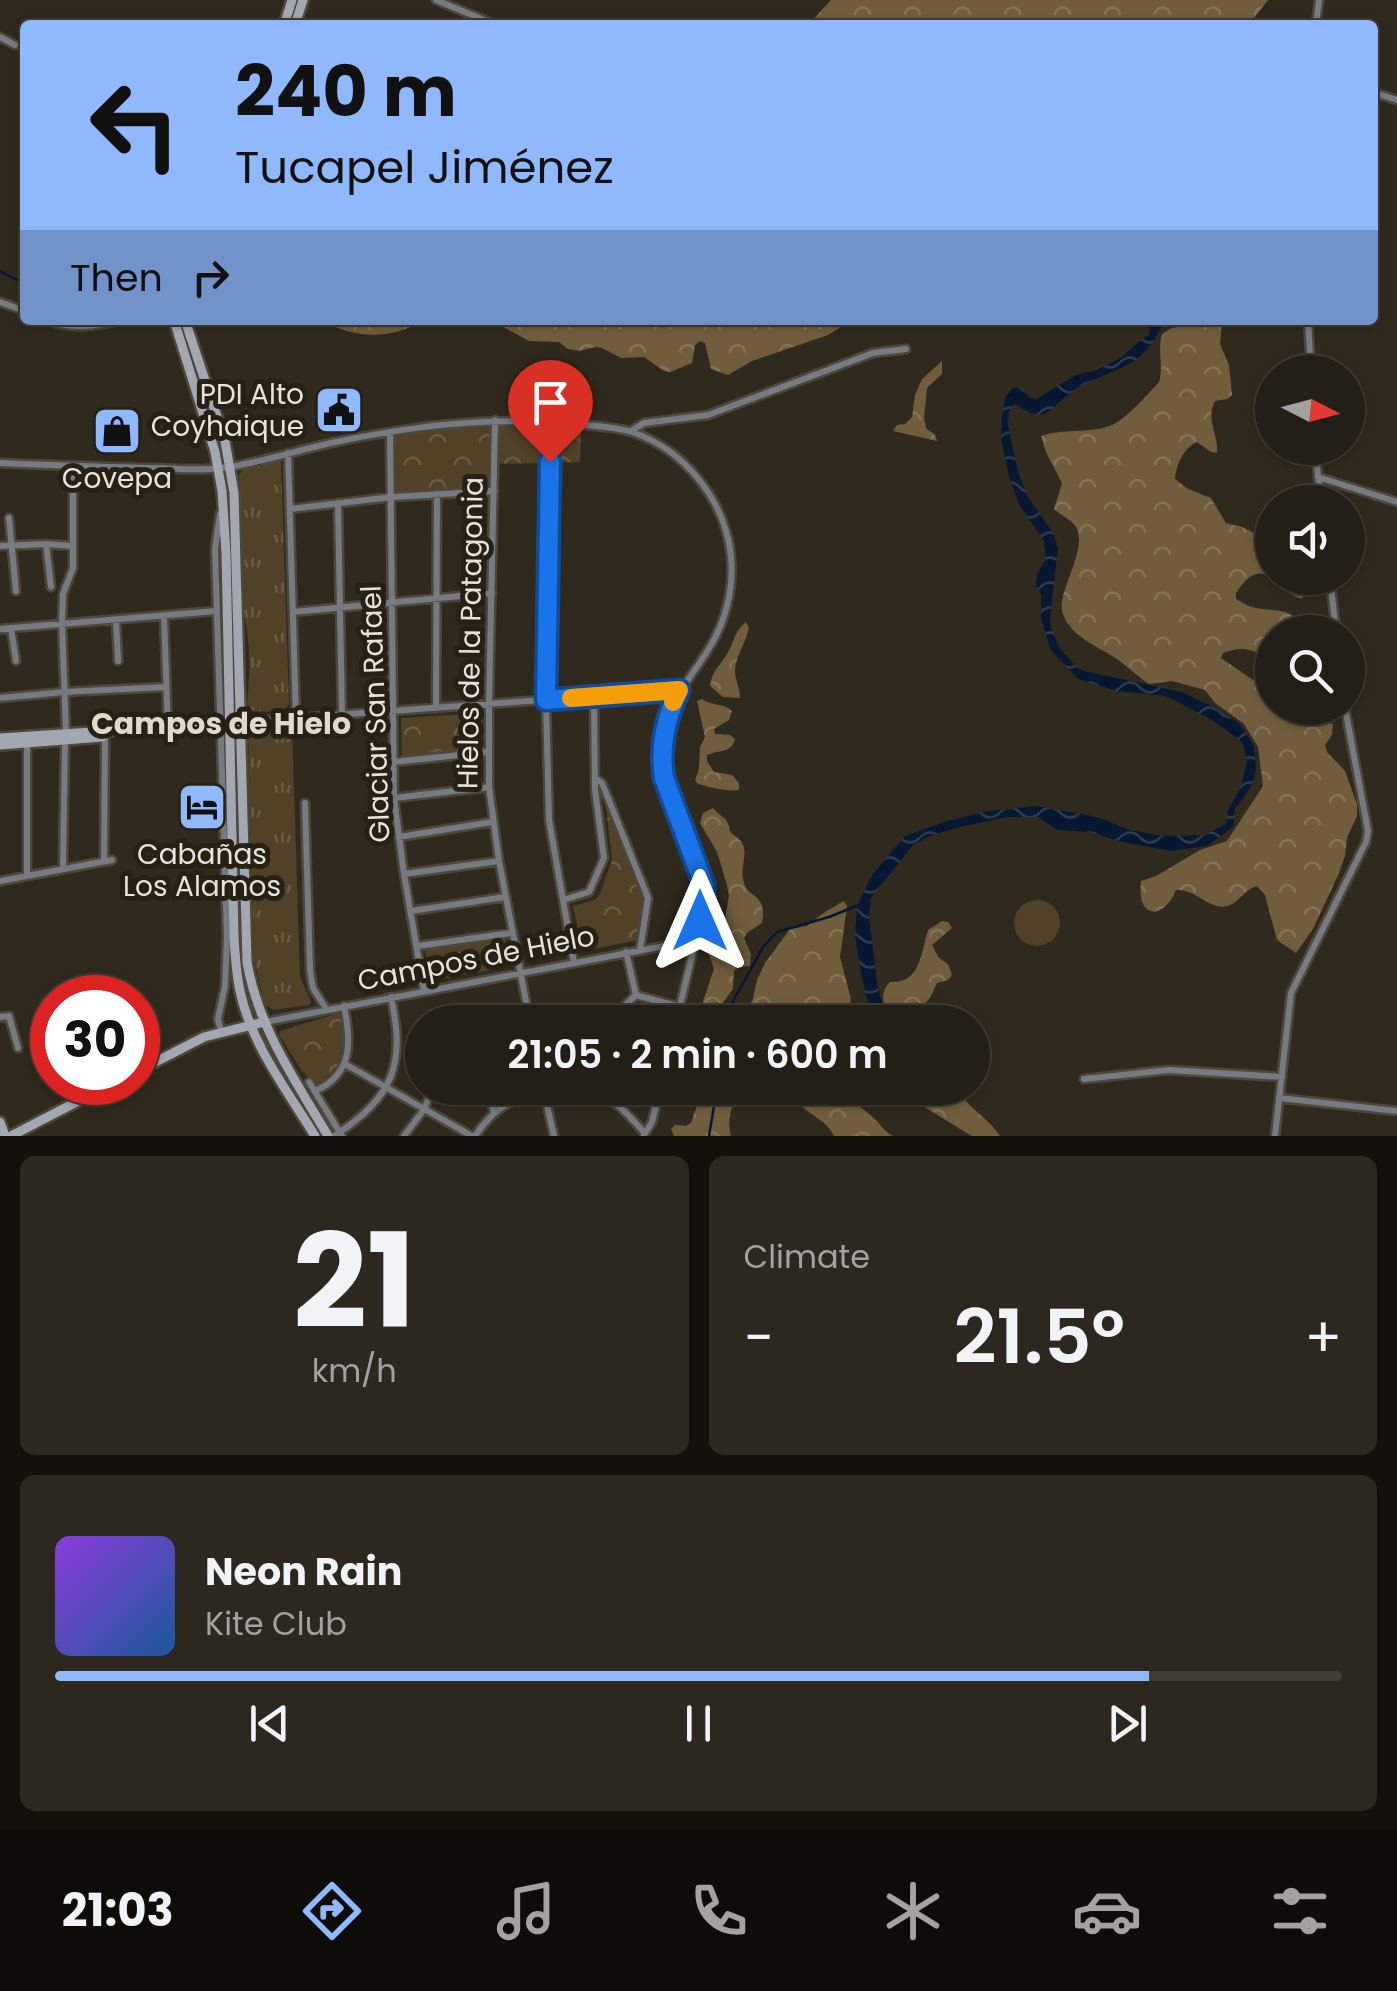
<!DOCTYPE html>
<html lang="en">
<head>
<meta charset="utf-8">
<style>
  :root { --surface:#241f16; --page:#2c271f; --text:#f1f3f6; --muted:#a3a2a1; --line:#413d35; --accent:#8fb8fd }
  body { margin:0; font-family:Poppins,sans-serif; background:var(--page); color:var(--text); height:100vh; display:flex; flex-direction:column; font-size:38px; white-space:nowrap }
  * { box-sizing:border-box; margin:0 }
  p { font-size:32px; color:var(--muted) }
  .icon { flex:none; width:55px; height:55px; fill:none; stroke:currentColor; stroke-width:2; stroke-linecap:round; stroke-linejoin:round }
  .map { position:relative; height:1136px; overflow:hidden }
  .sheet { display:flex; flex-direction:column; gap:20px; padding:20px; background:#14110c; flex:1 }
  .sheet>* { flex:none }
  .hud { position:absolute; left:20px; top:20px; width:1358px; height:305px; border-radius:10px; box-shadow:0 2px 8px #0004,0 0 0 2px var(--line); background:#8fb8fd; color:#111; overflow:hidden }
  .needle { width:65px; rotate:96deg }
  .controls { position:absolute; left:1255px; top:355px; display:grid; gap:20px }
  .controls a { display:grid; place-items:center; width:110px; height:110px; border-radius:50%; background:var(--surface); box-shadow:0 2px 8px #0004,0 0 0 2px var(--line); font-size:50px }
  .speed { position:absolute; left:30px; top:975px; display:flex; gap:20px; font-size:50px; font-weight:700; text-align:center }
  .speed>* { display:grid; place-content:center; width:130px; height:130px; border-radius:50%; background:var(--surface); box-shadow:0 2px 8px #0004,0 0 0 2px var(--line); line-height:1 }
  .speed .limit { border:15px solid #d22; background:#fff; color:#111 }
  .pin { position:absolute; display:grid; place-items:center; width:85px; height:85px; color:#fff; margin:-102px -42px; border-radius:50% 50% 50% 0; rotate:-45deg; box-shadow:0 0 10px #0007 }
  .pin .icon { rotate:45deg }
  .me { position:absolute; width:110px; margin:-55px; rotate:0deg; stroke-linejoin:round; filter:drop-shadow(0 0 8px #0008) }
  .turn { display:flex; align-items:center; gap:35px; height:210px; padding:0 50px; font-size:45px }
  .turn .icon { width:130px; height:130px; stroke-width:2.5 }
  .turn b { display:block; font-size:70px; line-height:85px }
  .then { display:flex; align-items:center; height:95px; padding:0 50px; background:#0003; gap:20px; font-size:38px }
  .big { font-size:75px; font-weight:600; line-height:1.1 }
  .sheet .widget { flex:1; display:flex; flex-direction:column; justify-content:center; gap:15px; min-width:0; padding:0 35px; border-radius:15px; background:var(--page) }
  .sheet .dial { align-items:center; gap:0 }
  .dial b { font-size:130px; line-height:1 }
  .song { display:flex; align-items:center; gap:30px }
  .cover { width:120px; height:120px; border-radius:15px; background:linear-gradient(135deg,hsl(270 70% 55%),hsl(210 70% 35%)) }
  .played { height:10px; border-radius:5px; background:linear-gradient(90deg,var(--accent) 85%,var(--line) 85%) }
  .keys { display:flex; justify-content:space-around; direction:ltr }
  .heat { display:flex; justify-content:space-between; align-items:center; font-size:55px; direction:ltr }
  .sheet .tiles { flex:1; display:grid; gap:20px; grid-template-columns:1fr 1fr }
  .widget:last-child { grid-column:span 2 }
  .trip { position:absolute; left:405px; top:1005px; width:585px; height:100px; border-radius:50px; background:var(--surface); box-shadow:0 2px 8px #0004,0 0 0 2px var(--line); font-weight:600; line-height:100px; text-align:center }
  .dock { display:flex; height:160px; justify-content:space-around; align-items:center; background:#0e0c09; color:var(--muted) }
  .dock .icon { width:70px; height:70px }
  .dock .selected { color:var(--accent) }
  .dock b { font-size:45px; color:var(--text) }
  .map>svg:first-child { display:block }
  .grass { fill:url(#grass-tufts) }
  .forest { fill:url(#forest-crowns) }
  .park { fill:url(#park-crowns) }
  .garden { fill:#514126 }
  .water { fill:url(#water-waves) }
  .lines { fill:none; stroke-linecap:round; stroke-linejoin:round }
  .stream { stroke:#081731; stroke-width:2.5 }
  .street-casing { stroke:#4d473c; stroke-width:11 }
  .secondary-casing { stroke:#4d473c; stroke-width:14 }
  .street { stroke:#777a80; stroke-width:6 }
  .secondary { stroke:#a2a7b1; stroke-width:9 }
  .route-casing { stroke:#114b97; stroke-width:25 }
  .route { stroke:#1a73e8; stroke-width:18 }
  .slow { stroke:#f59e0b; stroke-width:18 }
  .labels { text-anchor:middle; stroke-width:10; stroke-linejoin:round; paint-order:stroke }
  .poi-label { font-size:28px; fill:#e7e3dc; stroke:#262015 }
  .street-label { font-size:28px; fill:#e7e3dc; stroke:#262015 }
  .neighbourhood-label { font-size:30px; font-weight:bold; fill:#e2d9cb; stroke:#262015 }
</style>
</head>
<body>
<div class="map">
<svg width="1397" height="1136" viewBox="0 0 1397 1136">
  <defs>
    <pattern id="grass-tufts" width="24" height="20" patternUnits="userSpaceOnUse" patternTransform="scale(2.5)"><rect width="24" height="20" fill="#514126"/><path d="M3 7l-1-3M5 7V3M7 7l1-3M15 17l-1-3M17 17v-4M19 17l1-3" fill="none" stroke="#6a5c45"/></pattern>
    <pattern id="forest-crowns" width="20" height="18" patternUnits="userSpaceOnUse" patternTransform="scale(2.5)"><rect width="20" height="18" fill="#715d3c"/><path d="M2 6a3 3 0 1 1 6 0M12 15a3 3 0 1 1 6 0" fill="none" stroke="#857458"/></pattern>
    <pattern id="park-crowns" width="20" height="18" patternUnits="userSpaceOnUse" patternTransform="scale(2.5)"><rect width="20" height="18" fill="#514126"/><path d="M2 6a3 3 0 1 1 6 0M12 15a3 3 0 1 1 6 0" fill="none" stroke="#6a5c45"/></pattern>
    <pattern id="water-waves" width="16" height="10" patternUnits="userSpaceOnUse" patternTransform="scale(2.5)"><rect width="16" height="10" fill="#081731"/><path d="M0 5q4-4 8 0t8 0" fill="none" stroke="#2c394e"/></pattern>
  </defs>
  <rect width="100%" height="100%" fill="#30291e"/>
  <path class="grass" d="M281,461L289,705C281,715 265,711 253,711L247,704C250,674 251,643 244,614L239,474L244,469Z
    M292,726L300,976L311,1002L309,1005L273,1010L265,1004L254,960L248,737L254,729Z"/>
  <path class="forest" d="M831,0H1268L1255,17L1232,25H808Z
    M322,320H425C393,339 354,340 322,320Z
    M491,320H852L828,335L752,361L728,375L711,369L705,343L700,341L695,345L692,363L670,372L664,371L644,357L621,358L602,348L596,347L579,351L568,349L559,342L529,341Z
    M1191,320H1222L1220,344L1229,365L1232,395L1227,399L1215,401C1205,420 1219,435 1217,453L1211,452L1197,442C1184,447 1176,465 1175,479L1188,489L1211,498L1226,523L1242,527L1270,541L1272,544V578H1295L1304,593L1302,599C1273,590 1265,550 1236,593V599C1238,600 1250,607 1252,607C1272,613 1296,604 1301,632H1272V663C1256,649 1244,645 1223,653L1221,658L1253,680L1272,687V708H1301L1307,723L1312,725L1322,721L1333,724L1332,735L1325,745L1327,752L1345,771L1357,804V816L1347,838L1345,856L1339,873L1313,929L1296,953L1277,940L1265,895L1257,886C1245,889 1240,901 1230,905C1211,913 1196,888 1176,890C1164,920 1136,920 1141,881L1156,876L1200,850L1227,841L1263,786L1258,747L1244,724L1215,703L1205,690L1172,681L1149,684C1137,676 1128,667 1117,659C1099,647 1071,637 1063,614C1055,594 1087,553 1077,529C1074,521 1060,515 1054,509L1062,483L1046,452L1041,436C1064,428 1090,434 1112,425C1125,420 1149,393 1159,382C1164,366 1157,350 1162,334L1172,328L1188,325Z
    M942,361V374L927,388L924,418L926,428L935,435L937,441L893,431L897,425L905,424L912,417L915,395L922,379Z
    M746,622L749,628C746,642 735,658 735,671C735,680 740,688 740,698L723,697L710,686C712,672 718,668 725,657C734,645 733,632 746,622Z
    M702,699C711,706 724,703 732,711L729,720L714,729L715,734L730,735L735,739C732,753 718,750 707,755V761L714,772L732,775L739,783V790C726,792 710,787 698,784L695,780L699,769L700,747L705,737L697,701Z
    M713,808C726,823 725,812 731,833C754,847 740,858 743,879C746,900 768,891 762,923L747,933L744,938L751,954L750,966L739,967L734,971L733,989L722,1004L718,1022H696L714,969L709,954L710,937L720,934L723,930L729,896L727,885L717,852L700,823L703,813Z
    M844,901L847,906L840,957L851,999L846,1022H739L753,999L757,980L765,963L790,929L807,926L825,912Z
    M942,921L948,922L952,928L932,945L939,958L948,964L952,975L948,980L937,983L930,998L922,1006V1022H888C885,1009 878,993 890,982C921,984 921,952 928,930Z
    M703,1088H746C732,1100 726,1117 731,1136H674L671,1129L675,1125L686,1126L691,1123Z
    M788,1088H850C852,1106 863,1107 875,1119C882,1126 884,1131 893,1136H834C824,1115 797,1112 788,1088Z
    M908,1088H957C967,1108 988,1117 1000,1136H972L926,1108Z"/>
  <path class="park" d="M507,427L581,429L580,462L492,464L491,482L487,486L396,494L395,437L436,429Z
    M483,713L482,749L402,758L401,718Z
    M605,797L646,893L639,940L583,951L573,906L595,900L600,894L612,860Z
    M505,938L511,964L505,967L431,981L424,947Z
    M342,1012C350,1041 345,1068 317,1084C300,1075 291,1051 279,1035L280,1031Z"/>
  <path class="garden" d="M1014 923a23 23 0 1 1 46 0a23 23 0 1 1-46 0Z"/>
  <path class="water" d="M1152,320H1164C1146,367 1120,366 1081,386C1066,394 1057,407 1043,415L1032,414L1015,404L1009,411L1008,425L1018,472L1028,497L1053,533L1058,548L1050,620L1051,628L1059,647L1077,668L1084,671L1182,692L1214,707L1240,724L1254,746L1256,770L1251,787L1235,809L1233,827L1207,846L1171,851L1122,842L1090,832L1057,830L1038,817H1007L960,827L930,836L913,845L871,898L869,917L878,990L888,1022H877L866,996L859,962L855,935L857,906L872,875L905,836L947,821L988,811L1036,806L1087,815L1106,820L1129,830L1164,836L1205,835L1226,824L1228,810L1240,789L1246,767L1247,758L1242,742L1212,720L1166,696L1117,691L1078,679L1050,649L1041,617V594L1036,586L1037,574L1046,559L1044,541L1019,504L1009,476L1001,439L1002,413L1006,396L1013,388H1021L1029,397L1036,399L1076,375L1097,370L1122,357L1136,344L1149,335Z"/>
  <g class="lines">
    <path class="stream" d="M0,271L25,284
      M591,320C607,324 620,324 636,320
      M725,1022L732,1003L763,947L777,932L829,917L861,904
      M709,1136L717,1088"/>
    <g class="street-casing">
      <path id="street" d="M436,0L496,25
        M1316,25L1319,0
        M0,37L15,45
        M1372,92L1397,100
        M0,302L25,311
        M46,320C71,330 97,326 123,320
        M1308,320L1311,372
        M495,420L489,704V787L499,861L530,1022
        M551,422L546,700L549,820L574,963
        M631,431L644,423L708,415L873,353L906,349
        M390,433L394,798L404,874L424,991
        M1315,448L1321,502
        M288,453L296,718
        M0,463C51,465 101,467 152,468C174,468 198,471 220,468C257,464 294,451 331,443C411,426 490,416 572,424C592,426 612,426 632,432C685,450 725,500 731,556C734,588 726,622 708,650C684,689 660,707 662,758C663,792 690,847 703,880L705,890L703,910L676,1022
        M1318,477L1397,502
        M338,503L342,715
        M290,509L392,497L494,491
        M220,514L215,549L227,937L225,986L218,1019L221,1031
        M9,518L16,591
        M46,544L51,587
        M0,546L46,544L72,546
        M1330,578L1336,632
        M293,612L492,593
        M164,616L168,732
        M116,620L118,661
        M11,628L16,661
        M0,629L216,611
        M0,698L64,692L166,687
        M436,708L437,494
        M240,722L678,690
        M66,733L62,623L63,594L73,568V467
        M393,762L488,752
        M596,779L602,783L648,898L640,950
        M394,798L489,787
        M305,803L310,970L313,988L327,1010
        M399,837L492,822
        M104,861L105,736
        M63,869L65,740
        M404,874L499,861
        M27,876V743
        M0,881L112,860
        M563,900L589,892L604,858L595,790L594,696
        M411,911L505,897
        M418,946L511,933
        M626,952L636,995L680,1007
        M0,1017L9,1016L18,1048
        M611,1019L636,995
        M265,1022L696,940
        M582,1022L588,1017L611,1019L612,1022
        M345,1064L472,1136
        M1084,1079L1169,1070L1282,1077
        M309,1082L342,1136
        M487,1088L494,1113
        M543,1088L554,1136
        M315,1091C354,1074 351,1040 344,1006
        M1279,1098L1397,1111
        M644,1135L652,1122L660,1088
        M334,1136C393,1097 406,1066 391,997
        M404,1136L425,1108L432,1088
        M475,1136C484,1123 495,1110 509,1103C542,1089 586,1083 617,1105C627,1112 636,1124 645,1133
        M1275,1136L1291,993L1366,842L1368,831L1345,708"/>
    </g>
    <g class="secondary-casing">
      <path id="secondary" d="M284,25L292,0
        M295,25L303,0
        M174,320L215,452L222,491L226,553L234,936C235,954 236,973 240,991C251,1044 287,1090 315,1136
        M185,320L225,441L234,493L247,962C258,1027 295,1080 328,1136
        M0,738L232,723
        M0,745L102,737
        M138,1071L204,1037L264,1022
        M0,1122L5,1136
        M11,1136L115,1082"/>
    </g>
    <use href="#street" class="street"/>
    <use href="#secondary" class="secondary"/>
  </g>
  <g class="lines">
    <g class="route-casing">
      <path id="route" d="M550,462L546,700L679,690C666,719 659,745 664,778L704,885V896L700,921"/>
    </g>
    <use href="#route" class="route"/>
    <path class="slow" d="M571,698L679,690L673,702"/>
  </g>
  <defs>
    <g id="civic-square" transform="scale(2.5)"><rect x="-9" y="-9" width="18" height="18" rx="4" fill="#8fb8fd" stroke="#262015"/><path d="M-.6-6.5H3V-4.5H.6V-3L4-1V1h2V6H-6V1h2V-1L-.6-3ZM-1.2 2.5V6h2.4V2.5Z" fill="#111"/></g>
    <g id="shop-square" transform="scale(2.5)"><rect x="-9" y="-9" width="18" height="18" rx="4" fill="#8fb8fd" stroke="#262015"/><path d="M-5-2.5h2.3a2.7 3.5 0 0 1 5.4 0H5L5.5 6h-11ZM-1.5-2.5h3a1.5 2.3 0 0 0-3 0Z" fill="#111"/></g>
    <g id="hotel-square" transform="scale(2.5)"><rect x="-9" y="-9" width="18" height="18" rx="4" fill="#8fb8fd" stroke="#262015"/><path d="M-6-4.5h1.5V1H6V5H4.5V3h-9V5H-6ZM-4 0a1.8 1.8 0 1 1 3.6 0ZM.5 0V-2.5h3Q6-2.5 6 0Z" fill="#111"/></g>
  </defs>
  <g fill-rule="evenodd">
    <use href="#civic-square" x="339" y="410"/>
    <use href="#shop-square" x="117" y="431"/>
    <use href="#hotel-square" x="202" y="807"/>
  </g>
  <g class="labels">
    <g class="poi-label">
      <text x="304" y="404" text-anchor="end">PDI Alto<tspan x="304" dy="32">Coyhaique</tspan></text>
      <text x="117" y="488">Covepa</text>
      <text x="202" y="864">Cabañas<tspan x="202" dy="32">Los Alamos</tspan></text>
    </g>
    <g class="street-label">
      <text transform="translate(470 633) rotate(-89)" y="10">Hielos de la Patagonia</text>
      <text transform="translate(375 714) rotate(-92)" y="10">Glaciar San Rafael</text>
      <text transform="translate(476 958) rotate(-11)" y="10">Campos de Hielo</text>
    </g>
    <g class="neighbourhood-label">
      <text x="221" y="734">Campos de Hielo</text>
    </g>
  </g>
</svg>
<div class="controls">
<a><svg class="needle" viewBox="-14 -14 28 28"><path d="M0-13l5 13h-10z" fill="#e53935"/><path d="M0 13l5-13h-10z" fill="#a3a2a1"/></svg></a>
<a><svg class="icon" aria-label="sound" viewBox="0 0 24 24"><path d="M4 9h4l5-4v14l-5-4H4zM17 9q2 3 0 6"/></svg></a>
<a><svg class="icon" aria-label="search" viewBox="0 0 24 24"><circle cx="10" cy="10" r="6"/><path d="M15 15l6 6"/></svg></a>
</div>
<div class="speed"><div class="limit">30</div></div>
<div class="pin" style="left:550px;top:462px;background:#d93025"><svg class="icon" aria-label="arrive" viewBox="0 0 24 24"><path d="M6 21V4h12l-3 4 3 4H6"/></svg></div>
<svg class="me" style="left:700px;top:921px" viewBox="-20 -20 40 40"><path d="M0-17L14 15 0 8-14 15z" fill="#1a73e8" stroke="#fff" stroke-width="4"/></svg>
<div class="trip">21:05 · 2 min · 600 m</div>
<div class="hud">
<div class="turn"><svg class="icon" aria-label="left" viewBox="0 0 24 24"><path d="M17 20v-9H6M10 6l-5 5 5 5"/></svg><div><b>240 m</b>Tucapel Jiménez</div></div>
<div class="then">Then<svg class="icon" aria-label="right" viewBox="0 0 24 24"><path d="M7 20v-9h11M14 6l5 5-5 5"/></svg></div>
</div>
</div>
<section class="sheet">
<div class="tiles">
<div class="widget dial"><b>21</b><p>km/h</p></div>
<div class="widget"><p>Climate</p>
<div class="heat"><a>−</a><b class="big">21.5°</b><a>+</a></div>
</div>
<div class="widget">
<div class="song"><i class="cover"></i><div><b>Neon Rain</b><p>Kite Club</p></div></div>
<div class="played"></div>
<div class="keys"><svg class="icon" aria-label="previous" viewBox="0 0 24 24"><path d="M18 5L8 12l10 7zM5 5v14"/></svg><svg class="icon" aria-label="pause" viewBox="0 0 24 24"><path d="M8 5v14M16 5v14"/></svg><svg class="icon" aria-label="next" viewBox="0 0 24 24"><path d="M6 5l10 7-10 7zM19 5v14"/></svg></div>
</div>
</div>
</section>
<nav class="dock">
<b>21:03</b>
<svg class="icon selected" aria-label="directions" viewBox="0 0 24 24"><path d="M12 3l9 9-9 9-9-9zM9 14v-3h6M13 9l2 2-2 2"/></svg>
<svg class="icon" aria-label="music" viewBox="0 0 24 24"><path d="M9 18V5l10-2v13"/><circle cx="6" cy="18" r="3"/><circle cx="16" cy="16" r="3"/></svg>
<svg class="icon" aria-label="phone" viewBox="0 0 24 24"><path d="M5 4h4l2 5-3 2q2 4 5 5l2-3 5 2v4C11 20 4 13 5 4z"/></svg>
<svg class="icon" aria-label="climate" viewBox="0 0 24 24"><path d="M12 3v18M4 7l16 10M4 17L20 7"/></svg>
<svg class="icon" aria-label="car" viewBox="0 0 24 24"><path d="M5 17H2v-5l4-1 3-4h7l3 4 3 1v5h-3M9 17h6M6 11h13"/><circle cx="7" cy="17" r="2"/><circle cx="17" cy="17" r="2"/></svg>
<svg class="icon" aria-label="filters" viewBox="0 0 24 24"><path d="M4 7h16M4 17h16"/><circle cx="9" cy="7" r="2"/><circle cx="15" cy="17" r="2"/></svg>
</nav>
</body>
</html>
